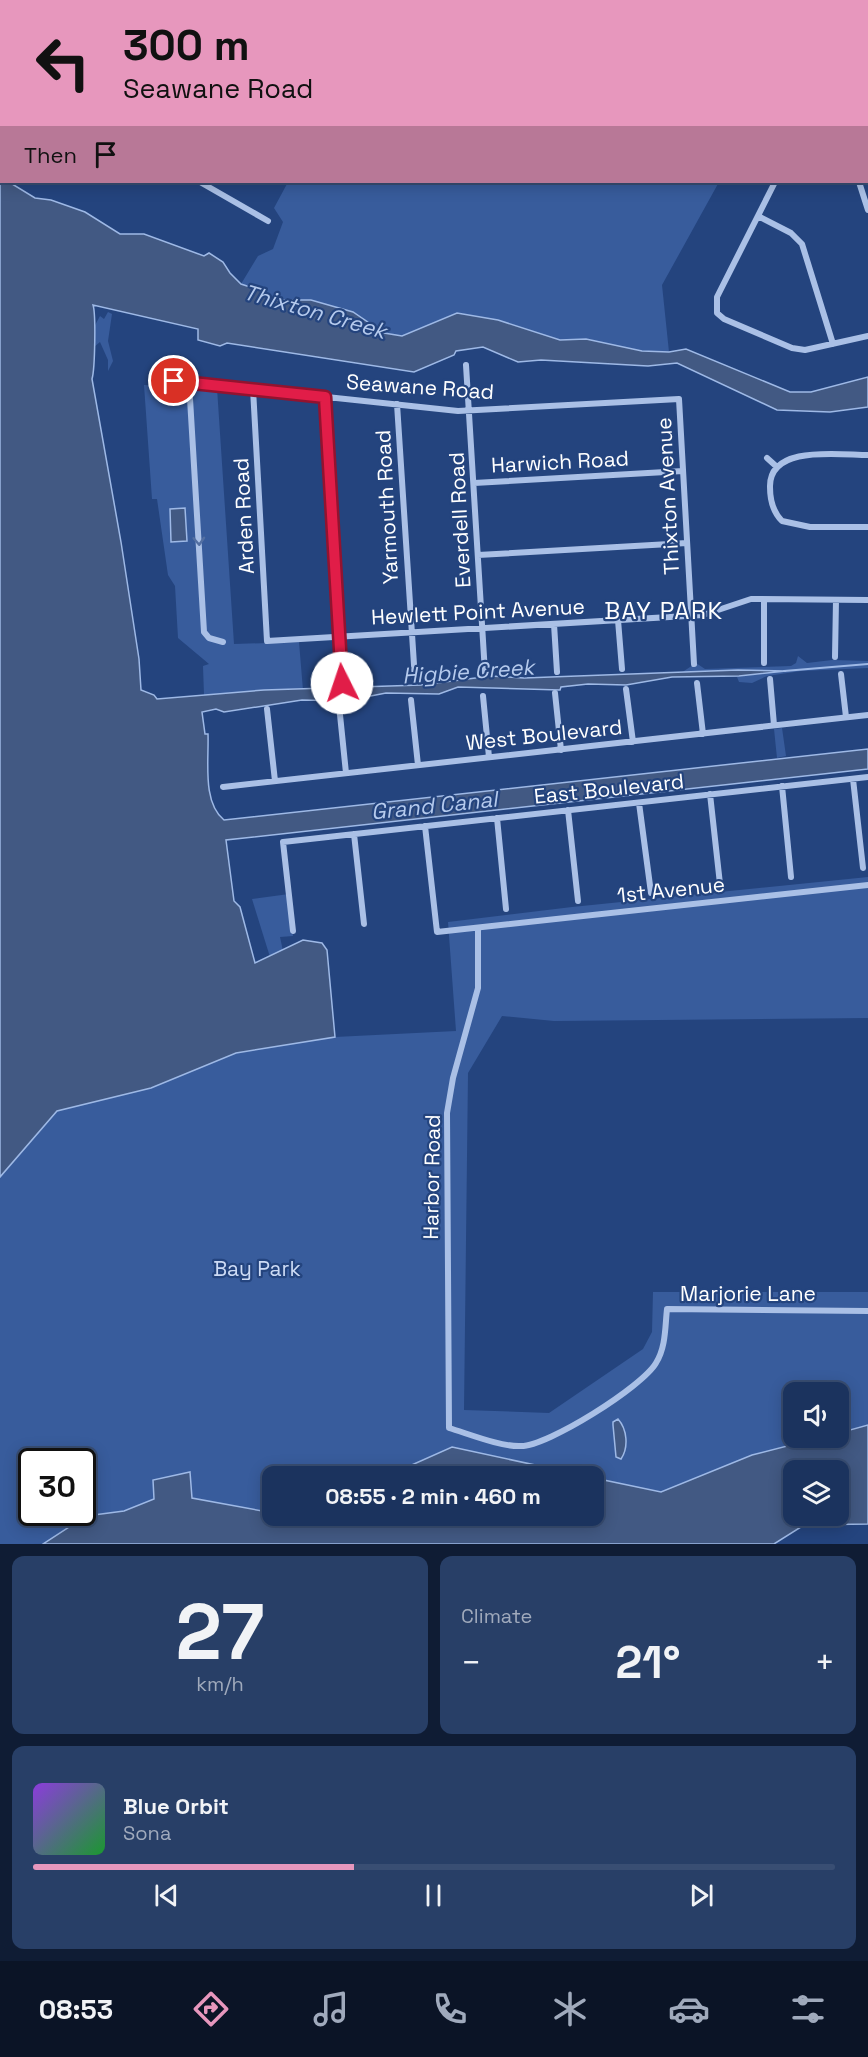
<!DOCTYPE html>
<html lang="en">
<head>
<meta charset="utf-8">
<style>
  :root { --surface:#1b335e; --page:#283f67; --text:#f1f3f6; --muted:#a0aabc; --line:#394e73; --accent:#e797bd }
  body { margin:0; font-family:"Space Grotesk",sans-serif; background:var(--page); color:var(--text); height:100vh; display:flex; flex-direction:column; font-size:22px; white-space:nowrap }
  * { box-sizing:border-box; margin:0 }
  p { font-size:20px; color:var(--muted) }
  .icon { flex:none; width:33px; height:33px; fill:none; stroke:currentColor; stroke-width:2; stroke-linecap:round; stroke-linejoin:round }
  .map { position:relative; height:1544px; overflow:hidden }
  .sheet { display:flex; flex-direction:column; gap:12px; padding:12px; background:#0f1c34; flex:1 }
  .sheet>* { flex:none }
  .hud { position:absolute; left:0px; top:0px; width:868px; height:183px; box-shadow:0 3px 15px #0003,0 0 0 2px var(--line); background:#e797bd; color:#111; overflow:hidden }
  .buttons { position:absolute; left:783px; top:1382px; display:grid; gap:12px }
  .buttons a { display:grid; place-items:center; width:66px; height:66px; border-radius:12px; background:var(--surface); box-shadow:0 3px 15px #0003,0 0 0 2px var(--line); font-size:30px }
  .speed { position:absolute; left:18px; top:1448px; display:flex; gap:12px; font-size:30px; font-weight:700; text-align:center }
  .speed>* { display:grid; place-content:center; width:78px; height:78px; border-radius:50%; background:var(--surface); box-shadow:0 3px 15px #0003,0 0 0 2px var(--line); line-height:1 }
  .speed .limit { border:3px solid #111; border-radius:9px; background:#fff; color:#111 }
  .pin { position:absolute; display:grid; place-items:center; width:51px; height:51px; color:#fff; margin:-26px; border:3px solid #fff; border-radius:50%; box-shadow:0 2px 6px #0007 }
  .me { position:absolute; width:66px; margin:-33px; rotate:356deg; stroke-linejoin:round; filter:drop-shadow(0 0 4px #0008) }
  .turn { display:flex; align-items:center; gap:21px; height:126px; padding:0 24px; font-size:27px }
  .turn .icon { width:78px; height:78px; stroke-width:2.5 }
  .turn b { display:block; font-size:42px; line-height:51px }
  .then { display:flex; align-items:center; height:57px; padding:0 24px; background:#0003; gap:12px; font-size:22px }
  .big { font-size:45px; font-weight:700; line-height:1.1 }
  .sheet .tile { flex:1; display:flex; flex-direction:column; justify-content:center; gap:9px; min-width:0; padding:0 21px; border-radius:12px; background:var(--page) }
  .sheet .dial { align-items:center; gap:0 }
  .dial b { font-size:78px; line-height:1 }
  .song { display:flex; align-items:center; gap:18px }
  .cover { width:72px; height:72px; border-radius:9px; background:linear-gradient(135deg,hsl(270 70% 55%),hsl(130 70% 35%)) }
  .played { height:6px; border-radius:3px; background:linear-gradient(90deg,var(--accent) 40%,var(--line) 40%) }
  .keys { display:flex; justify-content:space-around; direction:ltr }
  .heat { display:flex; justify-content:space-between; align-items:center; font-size:33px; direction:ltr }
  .sheet .tiles { flex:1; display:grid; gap:12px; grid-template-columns:1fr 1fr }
  .tile:last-child { grid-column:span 2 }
  .trip { position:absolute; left:262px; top:1466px; width:342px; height:60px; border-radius:12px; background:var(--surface); box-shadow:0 3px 15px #0003,0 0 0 2px var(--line); font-weight:700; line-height:60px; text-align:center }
  .tab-bar { display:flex; height:96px; justify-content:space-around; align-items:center; background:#0b1426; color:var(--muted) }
  .tab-bar .icon { width:42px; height:42px }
  .tab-bar .selected { color:var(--accent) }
  .tab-bar b { font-size:27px; color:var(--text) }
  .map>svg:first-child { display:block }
  .green { fill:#385c9c; fill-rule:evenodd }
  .water { fill:#425983; stroke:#9eb9e6; stroke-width:1.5; fill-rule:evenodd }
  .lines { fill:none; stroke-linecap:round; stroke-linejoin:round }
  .stream { stroke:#9eb9e6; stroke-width:2 }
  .minor { stroke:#aac0e6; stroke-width:6 }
  .oneway { stroke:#536fa2 }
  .route-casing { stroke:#92132f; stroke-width:15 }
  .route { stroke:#e11d48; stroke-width:10 }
  .labels { text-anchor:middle; stroke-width:4.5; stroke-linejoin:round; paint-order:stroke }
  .street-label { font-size:21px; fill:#fff; stroke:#24447e }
  .park-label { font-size:21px; fill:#cddbf5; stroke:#24447e }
  .water-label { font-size:22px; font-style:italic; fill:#b5caed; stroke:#24447e }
  .quarter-label { font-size:24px; letter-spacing:1.5px; fill:#fff; stroke:#24447e }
</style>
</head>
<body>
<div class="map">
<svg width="868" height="1544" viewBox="0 0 868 1544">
  <rect width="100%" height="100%" fill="#24447e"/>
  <path class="green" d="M123,0H488L489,1L124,2Z
    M288,182H719L662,285L669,352L642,351L586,339L560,340L498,320L457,313L402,336L384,333L353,312L289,299L274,300L262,291L241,284L258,256L273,249L283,222L274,208Z
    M108,312L112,314L108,341L113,361L108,371V360L100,342L94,347L93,329L100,316L104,319Z
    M144,385L217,388L234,644L299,642L303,690L204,695L203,666L209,664L178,638L175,586L168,575L157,499H152Z
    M798,656L807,663L832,660L868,661V668L801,671L767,676L752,683L739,682L737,677L783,671L681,673L696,663L705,669L791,666L796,663Z
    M782,728L786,756L777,758L774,729Z
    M868,877V1018L554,1021L502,1016L468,1073L464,1410L549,1413L643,1349L652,1332L653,1292H868V1425L839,1433L838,1392H794V1437H822L752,1455L661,1493L452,1447L387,1476H273V1513L192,1498L190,1473L154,1499L124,1511L86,1516L43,1544H0V1177L57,1111L151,1088L236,1053L335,1037L456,1031L448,922L572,907ZM32,1461H82V1512H32Z
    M289,894L293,936L280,937L283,951L270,957L252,899Z"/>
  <path class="water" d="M0,178L2,182H9L35,198L51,200L85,212L120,234H144L204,256L209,253L223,262L230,273L241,284L262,291L274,300H311L353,312L384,333L402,336L457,313L498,320L560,340L586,339L642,351L669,352L686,349L790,392H811L868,377V407L830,412L777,410L677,363L648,366L541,360L518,362L483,347L456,351L454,355L414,372L227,343L220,346L198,340V329L93,305C96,314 95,369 92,379L121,542L139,659L141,690L154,695L157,699L264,690L421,685L491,676L524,678L738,670L786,671L739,676L672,677L626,685L588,684L561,687L560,690L458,687L439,694L386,693L345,701L302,700L224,712L216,709L202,712L205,734H208C209,761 202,802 224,820L868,749V769L226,840L234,901L240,907L255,963L303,940L322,943L327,950L335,1037L236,1053L151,1088L57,1111L0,1177Z
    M185,508L187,541L171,542L170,509Z
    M618,1419C627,1429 629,1447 621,1459L616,1457L613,1425V1422Z
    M868,1425V1524L804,1525L774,1544H43L86,1516L124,1511L154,1499L153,1480L190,1472L192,1498L295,1517L594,1515V1478L661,1492L752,1455L822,1437H838L839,1433ZM794,1470H838V1515H794Z
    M452,1447L586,1476H387Z"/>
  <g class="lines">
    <path class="stream" d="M784,671L868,664"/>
    <path class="minor" d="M115,0V2
      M603,0L606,2
      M837,0L838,2
      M867,15L868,14
      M867,67H868
      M0,102H2
      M200,182L268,221
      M775,182L717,297V313L724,319L792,348L805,350L868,336
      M859,182L868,210
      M758,216L791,233L802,244L833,344
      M466,365L485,673
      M159,379L458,411L679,399L694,664
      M189,382L204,632L209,638L223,642
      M253,389L267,641L703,615L751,599L868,600
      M325,397L342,683
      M397,404L415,680
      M868,455C840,455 769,444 770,487C770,501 773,512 782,521L810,527H868
      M767,458L777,467
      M474,483L683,471
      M478,555L687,543
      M618,620L622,669
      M554,624L557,672
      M835,657L836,600
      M764,663V600
      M841,674L846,717
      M770,679L774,725
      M697,683L703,734
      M626,689L633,742
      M555,693L561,750
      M483,696L489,757
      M411,700L418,765
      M339,705L346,773
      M267,709L275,781
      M853,779L863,868
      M782,786L791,877
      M223,787L868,715
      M710,794L720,884
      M639,803L651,893
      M568,810L578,901
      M497,818L506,909
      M425,826L437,932L868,885
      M354,834L364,924
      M478,929V988L453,1078L447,1113L449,1428C469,1434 501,1447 521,1446C548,1446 642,1387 656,1363C666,1347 665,1327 667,1309L868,1311
      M293,931L283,842L868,777"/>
  </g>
  <defs><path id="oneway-chevron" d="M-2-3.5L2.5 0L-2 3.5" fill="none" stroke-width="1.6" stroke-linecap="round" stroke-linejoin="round" transform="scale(1.5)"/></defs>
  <use class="oneway" href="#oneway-chevron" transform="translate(199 541) rotate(87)"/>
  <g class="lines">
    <g class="route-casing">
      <path id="route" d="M174,381L325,397L342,683"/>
    </g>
    <use href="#route" class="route"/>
  </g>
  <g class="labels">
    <g class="street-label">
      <text transform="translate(420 387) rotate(4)" y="7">Seawane Road</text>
      <text transform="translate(560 462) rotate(-3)" y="7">Harwich Road</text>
      <text transform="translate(668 496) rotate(-93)" y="7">Thixton Avenue</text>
      <text transform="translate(387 507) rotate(-93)" y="7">Yarmouth Road</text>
      <text transform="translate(244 516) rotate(-93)" y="7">Arden Road</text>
      <text transform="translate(460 520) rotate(-93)" y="7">Everdell Road</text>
      <text transform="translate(478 612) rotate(-3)" y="7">Hewlett Point Avenue</text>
      <text transform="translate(544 735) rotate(-6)" y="7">West Boulevard</text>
      <text transform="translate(609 789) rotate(-6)" y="7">East Boulevard</text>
      <text transform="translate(671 890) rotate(-6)" y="7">1st Avenue</text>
      <text transform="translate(432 1177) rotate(-89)" y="7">Harbor Road</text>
      <text x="748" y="1301">Marjorie Lane</text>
    </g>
    <g class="park-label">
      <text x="257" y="1276">Bay Park</text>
    </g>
    <g class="water-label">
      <text transform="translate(315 311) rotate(16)" y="8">Thixton Creek</text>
      <text transform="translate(468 671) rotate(-4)" y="8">Higbie Creek</text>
      <text transform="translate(434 805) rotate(-6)" y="8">Grand Canal</text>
    </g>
    <g class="quarter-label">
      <text x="664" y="619">BAY PARK</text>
    </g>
  </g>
</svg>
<div class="buttons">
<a><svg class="icon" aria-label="sound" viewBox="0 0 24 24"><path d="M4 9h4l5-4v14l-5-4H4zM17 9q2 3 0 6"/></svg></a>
<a><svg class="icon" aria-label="layers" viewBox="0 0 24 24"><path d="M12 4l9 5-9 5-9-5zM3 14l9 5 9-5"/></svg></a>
</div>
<div class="speed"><div class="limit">30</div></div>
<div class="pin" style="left:174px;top:381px;background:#d93025"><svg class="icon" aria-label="arrive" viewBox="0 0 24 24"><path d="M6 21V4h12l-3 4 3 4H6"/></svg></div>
<svg class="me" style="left:342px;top:683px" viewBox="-20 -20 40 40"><circle r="19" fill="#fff"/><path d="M0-13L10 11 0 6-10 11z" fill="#e11d48"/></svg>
<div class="trip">08:55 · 2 min · 460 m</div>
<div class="hud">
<div class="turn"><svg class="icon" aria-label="left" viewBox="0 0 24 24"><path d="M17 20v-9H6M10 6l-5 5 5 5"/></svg><div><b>300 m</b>Seawane Road</div></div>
<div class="then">Then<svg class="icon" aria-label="arrive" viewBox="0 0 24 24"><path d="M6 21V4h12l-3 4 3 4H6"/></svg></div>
</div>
</div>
<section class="sheet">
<div class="tiles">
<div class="tile dial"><b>27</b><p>km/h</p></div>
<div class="tile"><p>Climate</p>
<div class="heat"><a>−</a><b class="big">21°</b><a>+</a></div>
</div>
<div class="tile">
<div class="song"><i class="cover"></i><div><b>Blue Orbit</b><p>Sona</p></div></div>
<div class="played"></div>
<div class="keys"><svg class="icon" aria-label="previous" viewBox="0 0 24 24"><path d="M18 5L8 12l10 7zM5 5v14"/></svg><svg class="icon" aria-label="pause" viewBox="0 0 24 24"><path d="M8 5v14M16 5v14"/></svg><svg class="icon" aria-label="next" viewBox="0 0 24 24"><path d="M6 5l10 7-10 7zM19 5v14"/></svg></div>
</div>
</div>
</section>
<nav class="tab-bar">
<b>08:53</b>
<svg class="icon selected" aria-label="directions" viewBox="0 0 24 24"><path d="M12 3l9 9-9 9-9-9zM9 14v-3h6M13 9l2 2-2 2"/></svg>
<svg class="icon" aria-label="music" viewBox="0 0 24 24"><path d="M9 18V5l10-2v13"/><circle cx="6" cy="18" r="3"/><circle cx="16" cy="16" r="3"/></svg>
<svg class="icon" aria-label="phone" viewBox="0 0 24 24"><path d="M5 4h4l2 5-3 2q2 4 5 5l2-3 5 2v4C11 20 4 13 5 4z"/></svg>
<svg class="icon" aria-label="climate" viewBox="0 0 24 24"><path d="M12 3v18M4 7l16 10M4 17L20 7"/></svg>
<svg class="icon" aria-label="car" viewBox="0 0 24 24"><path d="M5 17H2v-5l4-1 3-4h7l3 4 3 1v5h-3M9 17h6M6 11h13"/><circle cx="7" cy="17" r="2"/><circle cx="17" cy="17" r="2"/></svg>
<svg class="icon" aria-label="filters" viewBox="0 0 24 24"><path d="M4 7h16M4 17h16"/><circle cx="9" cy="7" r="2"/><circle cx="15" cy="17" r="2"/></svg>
</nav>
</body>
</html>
